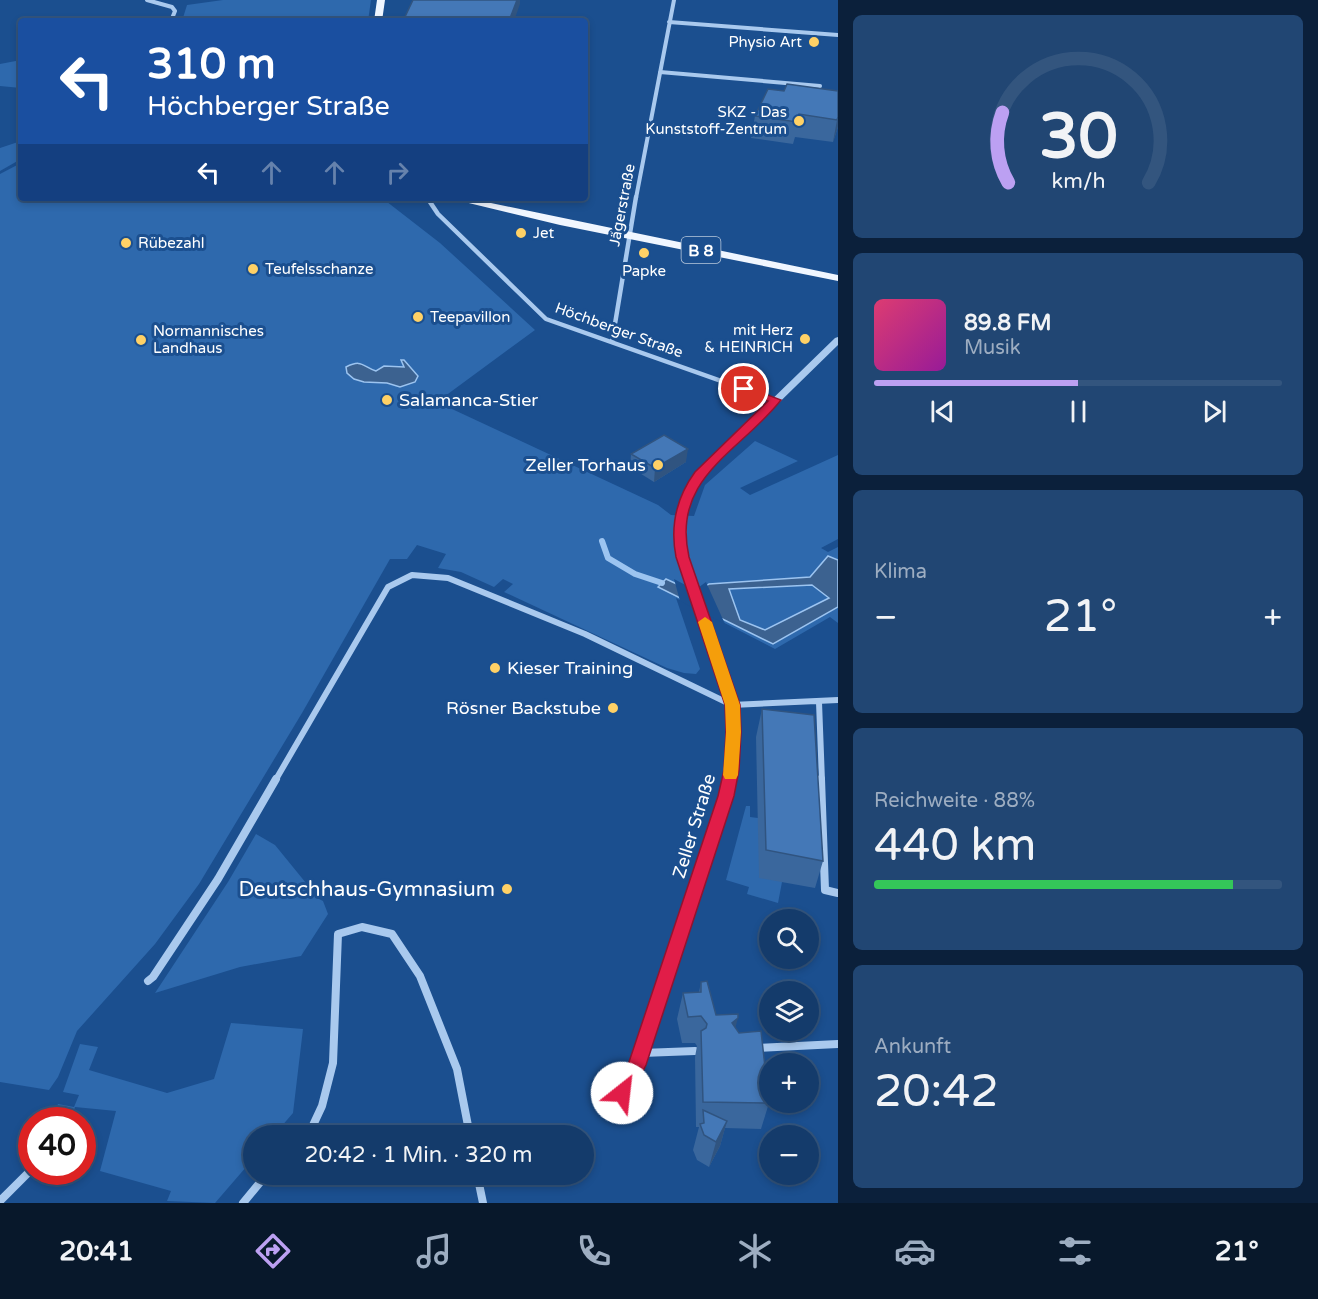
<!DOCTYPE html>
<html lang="de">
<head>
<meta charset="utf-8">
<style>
  :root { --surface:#143b6b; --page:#214673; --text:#f1f3f6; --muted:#9dadc1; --line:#33557e; --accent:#bca0f2 }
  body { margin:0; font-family:"Varela Round",sans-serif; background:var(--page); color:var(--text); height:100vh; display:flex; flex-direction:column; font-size:22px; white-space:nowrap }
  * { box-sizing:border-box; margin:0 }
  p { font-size:20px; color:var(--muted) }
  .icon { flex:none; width:33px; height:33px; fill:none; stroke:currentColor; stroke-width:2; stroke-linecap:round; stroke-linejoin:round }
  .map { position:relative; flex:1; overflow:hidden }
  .drawer { display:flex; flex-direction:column; gap:15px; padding:15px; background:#0b203b; width:480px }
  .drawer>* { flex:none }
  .guide { position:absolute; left:18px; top:18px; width:570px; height:183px; border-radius:6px; box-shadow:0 3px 9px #0003,0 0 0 2px var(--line); background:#1a4fa0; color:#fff; overflow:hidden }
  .buttons { position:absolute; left:759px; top:909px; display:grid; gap:12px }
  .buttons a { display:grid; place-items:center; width:60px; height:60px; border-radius:50%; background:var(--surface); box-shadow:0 3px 9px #0003,0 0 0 2px var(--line); font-size:30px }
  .speed { position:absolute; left:18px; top:1107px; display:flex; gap:12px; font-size:30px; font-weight:700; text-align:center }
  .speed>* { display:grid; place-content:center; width:78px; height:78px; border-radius:50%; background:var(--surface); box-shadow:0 3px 9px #0003,0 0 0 2px var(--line); line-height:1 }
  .speed .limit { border:9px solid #d22; background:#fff; color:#111 }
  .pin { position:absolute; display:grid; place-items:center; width:51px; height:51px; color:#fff; margin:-26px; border:3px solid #fff; border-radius:50%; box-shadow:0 2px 6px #0007 }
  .me { position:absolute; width:66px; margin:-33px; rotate:29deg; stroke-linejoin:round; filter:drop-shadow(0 0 4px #0008) }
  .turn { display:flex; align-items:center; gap:21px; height:126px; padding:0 30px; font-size:27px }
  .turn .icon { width:78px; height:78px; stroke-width:2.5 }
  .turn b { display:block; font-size:42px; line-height:51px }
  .lanes { display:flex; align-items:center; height:57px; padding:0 30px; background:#0003; justify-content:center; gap:30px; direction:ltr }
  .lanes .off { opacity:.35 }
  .big { font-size:45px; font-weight:600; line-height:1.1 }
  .drawer .tile { flex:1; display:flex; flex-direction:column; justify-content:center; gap:9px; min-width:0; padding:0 21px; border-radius:9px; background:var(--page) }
  .drawer .dial { align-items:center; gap:0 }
  .dial svg { height:156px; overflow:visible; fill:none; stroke:var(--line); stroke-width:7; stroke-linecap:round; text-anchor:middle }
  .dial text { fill:var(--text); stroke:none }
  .song { display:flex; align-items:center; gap:18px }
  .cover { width:72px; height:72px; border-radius:9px; background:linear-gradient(135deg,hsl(340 70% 55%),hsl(300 70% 35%)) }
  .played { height:6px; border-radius:3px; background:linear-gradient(90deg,var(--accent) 50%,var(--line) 50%) }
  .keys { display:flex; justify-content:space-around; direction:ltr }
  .heat { display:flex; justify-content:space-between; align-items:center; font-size:33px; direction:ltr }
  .charge { height:9px; border-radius:4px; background:linear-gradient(90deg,#34c759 88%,var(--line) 0) }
  .trip { position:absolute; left:243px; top:1125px; width:351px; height:60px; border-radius:30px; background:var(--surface); box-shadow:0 3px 9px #0003,0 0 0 2px var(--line); font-weight:600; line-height:60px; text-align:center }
  .menu { display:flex; height:96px; justify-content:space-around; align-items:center; background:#08182b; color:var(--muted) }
  .menu .icon { width:42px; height:42px }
  .menu .on { color:var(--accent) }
  .menu b { font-size:27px; color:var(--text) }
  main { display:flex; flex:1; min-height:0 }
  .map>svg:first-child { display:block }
  .green { fill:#2e69ad }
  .water { fill:#3c6290; stroke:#9cc4f0; stroke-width:1.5; fill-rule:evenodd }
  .pier { fill:#1b4f8f }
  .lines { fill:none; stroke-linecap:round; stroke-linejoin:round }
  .stream { stroke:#9cc4f0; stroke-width:6 }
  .minor-far3 { stroke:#a9c9ee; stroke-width:4 }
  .minor-far2 { stroke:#a9c9ee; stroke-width:4.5 }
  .minor-far1 { stroke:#a9c9ee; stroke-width:6 }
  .minor { stroke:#a9c9ee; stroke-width:8 }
  .tertiary { fill:#a9c9ee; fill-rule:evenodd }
  .primary { fill:#f0f6ff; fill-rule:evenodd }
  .wall { fill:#3a679d }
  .shaded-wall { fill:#305480 }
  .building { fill:#4478b7; stroke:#305480; stroke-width:1.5 }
  .route { fill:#e11d48; stroke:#92132f; stroke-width:1.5 }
  .slow { fill:#f59e0b }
  .poi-dot { fill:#ffd166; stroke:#1b4f8f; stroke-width:2 }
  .labels { text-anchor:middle; stroke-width:6; stroke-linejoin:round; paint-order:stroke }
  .far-poi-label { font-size:15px; fill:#fff; stroke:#1b4f8f; text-anchor:start }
  .far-street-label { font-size:15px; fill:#fff; stroke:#1b4f8f }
  .shield { fill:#1b4f8f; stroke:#bbcadd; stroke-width:1.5 }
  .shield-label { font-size:16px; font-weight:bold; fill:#fff }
  .poi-label { font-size:18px; fill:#fff; stroke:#1b4f8f; text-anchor:start }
  .street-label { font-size:18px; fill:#fff; stroke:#1b4f8f }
  .near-poi-label { font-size:21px; fill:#fff; stroke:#1b4f8f; text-anchor:end }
</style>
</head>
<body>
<main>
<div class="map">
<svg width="838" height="1203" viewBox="0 0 838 1203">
  <rect width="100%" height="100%" fill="#1b4f8f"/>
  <path class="green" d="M223,0H371L368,21H182L187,5Z
    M21,60V88L0,86V64Z
    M21,141V159L0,171V148Z
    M21,163V198H382L440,243L535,330L437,402L658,505L671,515L694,516L705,485L755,441L798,461L740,488L750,495L838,455V539L821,548L828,552L838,547V623L830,617L775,649L676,598L700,669L696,674L684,673L667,668L504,592L513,584L503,579L494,587L461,572L438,568L446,554L417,545L407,559H390L302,713L199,884L155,944L77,1031L58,1077L49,1090L0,1082V174Z
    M746,806H750V817L758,818L782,882L778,903L747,894L749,887L726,880Z
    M256,834L275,845L319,899L323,901L328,914L301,956L240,967L155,993L228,882Z
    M231,1023L303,1029L293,1113L274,1135L254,1136L253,1159L215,1203L167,1201L171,1191L100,1171L116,1111L75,1107L71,1120H52L58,1104L74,1107L79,1095L63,1092L80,1044L98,1047L89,1070L167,1093L214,1079Z"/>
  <path class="water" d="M401,360H404L418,376L415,382L400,387L387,383L364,382L354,379L347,373L346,367C362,359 362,366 376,371L384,366L404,367Z
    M828,556L838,560V607L773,644L658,587L666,579L696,593L709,584L810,577ZM812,585L829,598L765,630L740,620L729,589Z"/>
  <path class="pier" d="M674,579L695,590L706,582L725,624L680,601Z"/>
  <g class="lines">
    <path class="stream" d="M602,541L608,558L635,574L662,583"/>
    <path class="minor-far3" d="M147,0L172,7L175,11L171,21
      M669,22L838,35
      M660,72L820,86
      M636,198L674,0"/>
    <path class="minor-far2" d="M434,198L430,202L438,214L546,319L775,400
      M612,342L636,197"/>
    <path class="minor-far1" d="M819,702L822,781
      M275,781L388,587L412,575L448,578L585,634L732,705L838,700"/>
    <path class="minor" d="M821,779L825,890L838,893
      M148,981L153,977L218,879L276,779
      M756,1048L838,1044
      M642,1053L695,1051
      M308,1136L322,1106L333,1063L338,934L362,927L392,934L420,976L457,1069L470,1136
      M477,1174L483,1203
      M0,1201L28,1173
      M243,1203L267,1174"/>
    <path class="tertiary" d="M838,337V345L703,477L693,494L687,514L686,546L688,557L738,705L740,736L732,796L644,1065L615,1116L610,1118L605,1116L603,1111L631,1063L720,796L728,736L726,705L678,557L675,535L679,504L688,484L696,473L835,338Z"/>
    <path class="primary" d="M377,0H385L382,21H374Z
      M448,198H467L838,275V281L560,225Z"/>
  </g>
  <path class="wall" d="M784,91H838V127L833,142L795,137L793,144L751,138L755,116Z
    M631,454L686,462L654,482L630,467Z
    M762,709L823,861L815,888L759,878L756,737Z
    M701,982L716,1015L735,1028L769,1103L761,1129L725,1128L720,1146L709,1167L697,1160L693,1150L699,1127H696L695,1057L697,1046L695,1043H682L677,1019L683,993L699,992Z"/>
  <path class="shaded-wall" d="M517,0H520V4L514,21H509Z
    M838,117V127L833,142L837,120Z
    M688,449L686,462L654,482L655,468Z
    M738,1018L731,1044L732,1023Z
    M727,1121L720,1146L709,1167L716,1142Z"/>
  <path class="building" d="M413,0H517L509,21H403Z
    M787,84L838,91V117L837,120L799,114L797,122L755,116L768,89L784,91Z
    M664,435L688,449L655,468L631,454Z
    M762,709L814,715L823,861L766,850Z
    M707,981L716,1015L738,1014V1018L732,1023L739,1033L761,1031L769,1103L703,1102L701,1031L706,1028L707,1024L701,1016L688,1017L683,993L701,992V982Z
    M703,1110L727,1121L716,1142L704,1135L700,1124L704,1123Z"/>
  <path class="route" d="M744,386L781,400C739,453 671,477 689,557L740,705L741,732L739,770L734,796L646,1065L629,1099L622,1102L615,1099L612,1093L629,1062L718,796L724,770L726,732L725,705L676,557C670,526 676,498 695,472L768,401L740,392V387Z"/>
  <path class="slow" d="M705,617L712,622L740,705L741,732L738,775L736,779H725L723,775L726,732L725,705L698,622Z"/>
  <g class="poi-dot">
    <circle cx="814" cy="42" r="6"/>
    <circle cx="799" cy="121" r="6"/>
    <circle cx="521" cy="233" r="6"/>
    <circle cx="126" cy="243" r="6"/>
    <circle cx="644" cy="253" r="6"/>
    <circle cx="253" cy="269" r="6"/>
    <circle cx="418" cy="317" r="6"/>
    <circle cx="805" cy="339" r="6"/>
    <circle cx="141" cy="340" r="6"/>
    <circle cx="387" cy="400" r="6"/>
    <circle cx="658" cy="465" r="6"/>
    <circle cx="495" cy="668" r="6"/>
    <circle cx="613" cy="708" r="6"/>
    <circle cx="507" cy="889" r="6"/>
  </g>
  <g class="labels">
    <g class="far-poi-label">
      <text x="802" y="47" text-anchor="end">Physio Art</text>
      <text x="787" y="117" text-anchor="end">SKZ - Das<tspan x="787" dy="17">Kunststoff-Zentrum</tspan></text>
      <text x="533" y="238">Jet</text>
      <text x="138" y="248">Rübezahl</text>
      <text x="265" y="274">Teufelsschanze</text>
      <text x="644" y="276" text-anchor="middle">Papke</text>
      <text x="430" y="322">Teepavillon</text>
      <text x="793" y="335" text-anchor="end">mit Herz<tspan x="793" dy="17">&amp; HEINRICH</tspan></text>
      <text x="153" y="336">Normannisches<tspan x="153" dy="17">Landhaus</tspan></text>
    </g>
    <g class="far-street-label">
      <text transform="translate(622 205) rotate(-79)" y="5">Jägerstraße</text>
      <text transform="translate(619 330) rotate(20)" y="5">Höchberger Straße</text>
    </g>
    <rect class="shield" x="681.5" y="237" width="39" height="26" rx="4.5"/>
    <g class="shield-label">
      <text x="701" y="256">B 8</text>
    </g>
    <g class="poi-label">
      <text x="399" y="406">Salamanca-Stier</text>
      <text x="646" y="471" text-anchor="end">Zeller Torhaus</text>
      <text x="507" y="674">Kieser Training</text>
      <text x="601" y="714" text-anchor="end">Rösner Backstube</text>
    </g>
    <g class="street-label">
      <text transform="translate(694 826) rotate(-73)" y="6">Zeller Straße</text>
    </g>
    <g class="near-poi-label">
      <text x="495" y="896">Deutschhaus-Gymnasium</text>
    </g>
  </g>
</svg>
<div class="buttons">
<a><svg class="icon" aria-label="search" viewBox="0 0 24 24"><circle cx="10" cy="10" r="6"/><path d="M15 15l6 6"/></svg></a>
<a><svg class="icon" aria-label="layers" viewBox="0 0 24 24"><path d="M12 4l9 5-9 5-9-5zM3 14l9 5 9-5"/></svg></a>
<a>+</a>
<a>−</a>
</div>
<div class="speed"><div class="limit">40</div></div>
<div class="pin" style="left:744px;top:389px;background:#d93025"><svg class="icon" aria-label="arrive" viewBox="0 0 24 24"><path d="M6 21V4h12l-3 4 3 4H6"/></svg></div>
<svg class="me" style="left:622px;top:1093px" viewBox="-20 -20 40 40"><circle r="19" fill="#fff"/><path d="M0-13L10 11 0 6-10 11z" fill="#e11d48"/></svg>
<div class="trip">20:42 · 1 Min. · 320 m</div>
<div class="guide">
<div class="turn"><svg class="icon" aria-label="left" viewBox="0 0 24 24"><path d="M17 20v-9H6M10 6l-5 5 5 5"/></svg><div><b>310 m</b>Höchberger Straße</div></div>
<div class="lanes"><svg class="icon" aria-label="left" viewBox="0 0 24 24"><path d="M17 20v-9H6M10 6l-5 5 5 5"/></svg><svg class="icon off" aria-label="ahead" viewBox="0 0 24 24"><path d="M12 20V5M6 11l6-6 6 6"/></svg><svg class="icon off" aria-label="ahead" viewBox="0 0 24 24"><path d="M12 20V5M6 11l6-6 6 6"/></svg><svg class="icon off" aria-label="right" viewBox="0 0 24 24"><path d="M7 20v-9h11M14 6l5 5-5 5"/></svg></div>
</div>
</div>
<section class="drawer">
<div class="tile dial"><svg viewBox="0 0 100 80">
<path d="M14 69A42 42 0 1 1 86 69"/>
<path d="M14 69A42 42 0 0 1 11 33" stroke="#bca0f2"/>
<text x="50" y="56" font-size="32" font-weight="700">30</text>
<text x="50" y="72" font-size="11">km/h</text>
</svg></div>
<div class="tile">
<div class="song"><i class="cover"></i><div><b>89.8 FM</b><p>Musik</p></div></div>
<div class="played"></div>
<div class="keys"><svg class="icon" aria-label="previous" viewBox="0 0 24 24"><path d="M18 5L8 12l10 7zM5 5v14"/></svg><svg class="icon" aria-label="pause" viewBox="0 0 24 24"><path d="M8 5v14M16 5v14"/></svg><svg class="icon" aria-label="next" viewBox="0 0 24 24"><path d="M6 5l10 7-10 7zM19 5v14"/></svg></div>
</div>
<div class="tile"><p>Klima</p>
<div class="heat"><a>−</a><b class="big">21°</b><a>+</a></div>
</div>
<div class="tile"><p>Reichweite · 88%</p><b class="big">440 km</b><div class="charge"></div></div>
<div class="tile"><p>Ankunft</p><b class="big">20:42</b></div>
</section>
</main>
<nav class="menu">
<b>20:41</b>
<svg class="icon on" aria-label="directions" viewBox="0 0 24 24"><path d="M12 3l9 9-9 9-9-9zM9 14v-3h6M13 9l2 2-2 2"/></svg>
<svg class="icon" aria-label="music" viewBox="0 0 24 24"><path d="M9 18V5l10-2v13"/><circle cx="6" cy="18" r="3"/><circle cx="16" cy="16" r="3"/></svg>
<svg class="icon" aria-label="phone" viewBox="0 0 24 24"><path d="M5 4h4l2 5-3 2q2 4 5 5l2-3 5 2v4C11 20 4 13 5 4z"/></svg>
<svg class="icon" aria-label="climate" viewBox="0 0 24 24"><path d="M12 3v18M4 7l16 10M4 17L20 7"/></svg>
<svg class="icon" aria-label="car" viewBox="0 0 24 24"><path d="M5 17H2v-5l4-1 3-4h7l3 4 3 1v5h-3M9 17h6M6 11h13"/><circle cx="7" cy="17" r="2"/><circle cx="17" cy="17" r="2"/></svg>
<svg class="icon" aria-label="filters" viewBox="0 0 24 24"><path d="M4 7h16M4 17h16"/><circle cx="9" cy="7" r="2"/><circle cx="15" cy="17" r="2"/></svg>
<b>21°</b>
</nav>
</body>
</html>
